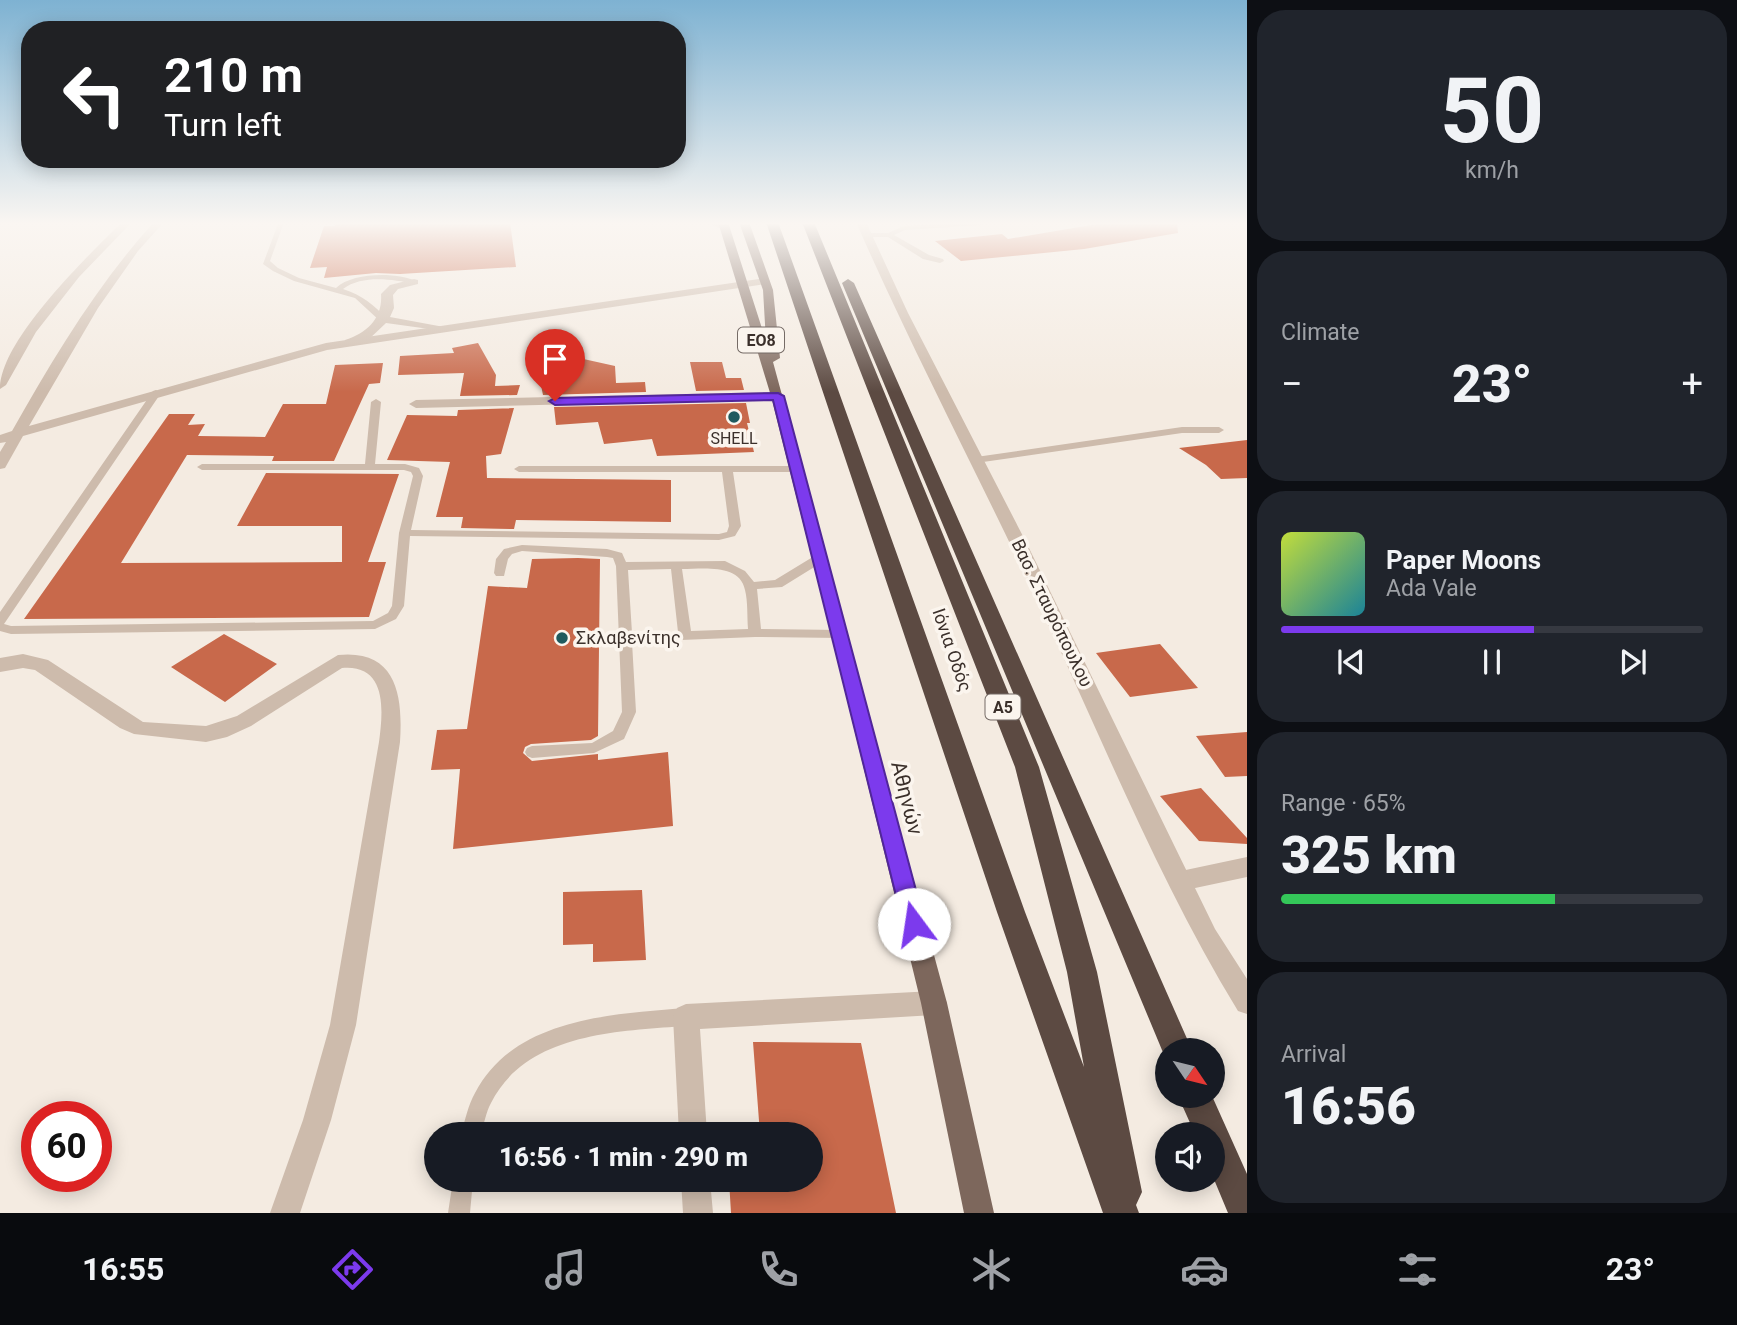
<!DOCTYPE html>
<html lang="en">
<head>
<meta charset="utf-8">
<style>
  :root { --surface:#171b24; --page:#20242c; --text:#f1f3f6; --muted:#9ea1a6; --line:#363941; --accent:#7c3aed }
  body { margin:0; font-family:Roboto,sans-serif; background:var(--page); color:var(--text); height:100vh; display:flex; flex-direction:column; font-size:26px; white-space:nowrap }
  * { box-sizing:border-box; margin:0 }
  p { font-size:23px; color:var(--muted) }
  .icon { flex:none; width:38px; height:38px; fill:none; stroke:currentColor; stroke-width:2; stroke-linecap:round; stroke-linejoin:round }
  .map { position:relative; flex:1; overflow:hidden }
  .drawer { display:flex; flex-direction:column; gap:10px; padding:10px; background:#0d0f14; width:490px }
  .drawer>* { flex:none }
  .guide { position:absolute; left:21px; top:21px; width:665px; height:147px; border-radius:28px; box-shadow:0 4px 18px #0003; background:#202124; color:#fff; overflow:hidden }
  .needle { width:46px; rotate:125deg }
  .buttons { position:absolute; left:1155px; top:1038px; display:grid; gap:14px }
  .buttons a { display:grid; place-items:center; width:70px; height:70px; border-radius:50%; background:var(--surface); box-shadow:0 4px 18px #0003; font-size:35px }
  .speed { position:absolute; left:21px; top:1101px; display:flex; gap:14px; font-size:35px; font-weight:700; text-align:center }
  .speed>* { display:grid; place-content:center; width:91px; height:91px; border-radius:50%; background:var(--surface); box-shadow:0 4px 18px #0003; line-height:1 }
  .speed .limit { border:10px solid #d22; background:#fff; color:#111 }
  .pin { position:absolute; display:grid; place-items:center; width:60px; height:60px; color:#fff; margin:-72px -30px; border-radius:50% 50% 50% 0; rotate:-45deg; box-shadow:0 0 7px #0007 }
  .pin .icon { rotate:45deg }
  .me { position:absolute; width:77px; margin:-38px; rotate:346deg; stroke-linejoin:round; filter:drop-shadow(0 0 5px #0008) }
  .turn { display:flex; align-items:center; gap:24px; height:147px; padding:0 28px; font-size:32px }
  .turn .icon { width:91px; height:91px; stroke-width:2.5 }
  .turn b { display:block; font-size:49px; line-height:60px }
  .big { font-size:52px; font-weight:800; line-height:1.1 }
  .drawer .card { flex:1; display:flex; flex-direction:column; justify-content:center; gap:10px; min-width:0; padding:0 24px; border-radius:28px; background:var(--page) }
  .drawer .dial { align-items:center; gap:0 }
  .dial b { font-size:91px; line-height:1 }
  .song { display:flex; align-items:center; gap:21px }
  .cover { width:84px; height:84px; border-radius:10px; background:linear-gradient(135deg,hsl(70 70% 55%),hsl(190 70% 35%)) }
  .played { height:7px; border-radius:4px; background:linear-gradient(90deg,var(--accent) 60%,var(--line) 60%) }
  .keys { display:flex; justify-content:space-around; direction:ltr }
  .heat { display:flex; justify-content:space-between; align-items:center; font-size:38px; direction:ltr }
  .charge { height:10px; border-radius:5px; background:linear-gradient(90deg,#34c759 65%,var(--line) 0) }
  .trip { position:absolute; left:424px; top:1122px; width:399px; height:70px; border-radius:35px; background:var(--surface); box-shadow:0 4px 18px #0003; font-weight:800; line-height:70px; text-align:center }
  .menu { display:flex; height:112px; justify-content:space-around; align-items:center; background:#090b0e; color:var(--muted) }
  .menu .icon { width:49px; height:49px }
  .menu .selected { color:var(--accent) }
  .menu b { font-size:32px; color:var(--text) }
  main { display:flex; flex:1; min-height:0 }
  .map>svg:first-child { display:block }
  .building { fill:#c8694b }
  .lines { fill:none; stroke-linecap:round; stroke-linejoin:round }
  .service { fill:#cdbbac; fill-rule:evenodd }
  .pedestrian { fill:#cdbbac; fill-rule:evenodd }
  .minor { fill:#cdbbac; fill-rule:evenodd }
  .tertiary { fill:#cdbbac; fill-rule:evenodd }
  .primary { fill:#7d675c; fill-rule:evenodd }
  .motorway { fill:#5c4a42; fill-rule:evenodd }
  .route { fill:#7c3aed; stroke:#51269a; stroke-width:2 }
  .poi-dot { fill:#1f5a5e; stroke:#fbf5ee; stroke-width:2.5 }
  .labels { text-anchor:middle; stroke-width:7; stroke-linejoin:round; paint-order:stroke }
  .shield { fill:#fbf5ee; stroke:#756b66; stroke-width:2 }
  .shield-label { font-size:16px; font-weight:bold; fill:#3b302b }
  .far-poi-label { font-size:16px; fill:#3b302b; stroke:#fbf5ee }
  .street-label { font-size:18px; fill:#3b302b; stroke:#fbf5ee }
  .poi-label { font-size:18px; fill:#3b302b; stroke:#fbf5ee; text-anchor:start }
  .near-street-label { font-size:21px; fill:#3b302b; stroke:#fbf5ee }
</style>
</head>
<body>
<main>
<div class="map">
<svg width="1247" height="1213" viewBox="0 0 1247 1213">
  <rect width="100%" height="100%" fill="#f4ebe1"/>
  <path class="building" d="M336,222H510L516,267L400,274L376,273L324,278L327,267L310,268L324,226H335Z
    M1109,222H1177L1178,233L1084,249L961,261L935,241L1002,234L1008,239Z
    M478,343L496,375L495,386L520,385L517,395L460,396L464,373L398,375L400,356L454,353L452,348Z
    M561,354L615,366L616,383L645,382L646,392L543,395L535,356Z
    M690,362H722L726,378H741L744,390L696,391Z
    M383,363L380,383L369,384L334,461H272L274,456L187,455L121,563L342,562V526H237L266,473L399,474L368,562H386L369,617L24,619L169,414H195L188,425L205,424L198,436L265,437L283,404H326L335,365Z
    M746,403L750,423H747L754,452L657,456L652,439L604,444L598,422L556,425L554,407Z
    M514,408L501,454L486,456L487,478L671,480V522L516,520L514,529L461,528L463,517H436L450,462L387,460L407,415L457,416L458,410Z
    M1247,440V478L1221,479L1206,465L1179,448Z
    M578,558L600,559L598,736L591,740L531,744L525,747L523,753L532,761L598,754V760L668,752L673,826L453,849L460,769L431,770L437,730L467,729L488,586L527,588L532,559Z
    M224,634L277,664L225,702L171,667Z
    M1160,644L1198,688L1130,697L1096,653Z
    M1247,732V776L1225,777L1196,736Z
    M1201,788L1247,838V844L1199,841L1160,796Z
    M642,890L646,960L593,962V944L563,945V892Z
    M753,1042L861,1043L896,1213H731L729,1180H810V1134H760Z"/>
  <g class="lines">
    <path class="service" d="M967,222L986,223L983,225L905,230L894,235L929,255L943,259L944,261L940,263L923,259L888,237H867L864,235L867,233H888L904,226Z
      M278,224L283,225L270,261L278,268L299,278L336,288C353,272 398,272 418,282L414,284C392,279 362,275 343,289C362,295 374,305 387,319L380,321L355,298L294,281L273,271L263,264Z
      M156,390L161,393L4,624L11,626L373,621L388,613L392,606L399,533L413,476L411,472L404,470H202L197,467L202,464H365L371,402L376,399L381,402L375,464H405L419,468L423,476L411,530L719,534L727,532L729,526L722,472H519L514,469L519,466H797L802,469L797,472H733L741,526L735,536L719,540L410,536L404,606L396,619L375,629L11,634L0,631V612L153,391Z
      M1182,427H1219L1224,430L1219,433H1182L976,463L971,460L976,457Z
      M522,545L607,549L622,553L626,562L725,561L745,571L754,582L775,580L816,555H824L826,558L824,561L782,587L757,589L761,629L840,630L846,634L840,638L755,637L632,642L636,712L624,739L594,753L532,758L527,756L525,752L527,748L532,746L592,743L613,731L622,712L616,566L613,558L607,557L522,551L512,554L508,559L504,576H496L494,573L496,559L504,549ZM671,569L678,632L632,633L628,570ZM682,569C702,569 740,563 745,590C748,602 747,616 748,629L691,631Z
      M686,1008L692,1011L695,1017L692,1023L686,1026C618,1031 526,1033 491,1103C486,1112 484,1124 481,1134H461C465,1121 468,1105 475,1093C514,1018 612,1014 686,1008Z
      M453,1180H473L470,1213H448Z"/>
    <path class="pedestrian" d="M23,654L48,660L143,722L206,726L237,716L338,655C397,649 403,696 400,742L356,1025L331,1120L300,1213H270L303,1120L330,1025L379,742C383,712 388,664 342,668L251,726L227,737L206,742L134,734L120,728L35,670L23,668L0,672V658Z"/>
    <path class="minor" d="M705,222H719L731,228L726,231Z
      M414,279L418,280V284L398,289L393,295L394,308L390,317L444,327V331L386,323L367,341L345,346V340C367,333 383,318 381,294L390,285Z
      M778,392L785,396L783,399L416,408L409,404L416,400Z
      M1247,857V877L1181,891L1173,888L1169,881L1173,874L1181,871Z
      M934,991L943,994L947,1003L943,1012L934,1015L700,1029L707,1134H679L673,1017L677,1008L686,1004Z
      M681,1180H710L713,1213H683Z"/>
    <path class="tertiary" d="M122,222H132L79,277L36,332L6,385L0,389C0,340 87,257 122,222Z
      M154,222H164L138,251L98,308L29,426L326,343L765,278L770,281L765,284L327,350L23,436L5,468L0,469V452L6,442L0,443V435L12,431C54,357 97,285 154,222Z
      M856,222H866L908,313L1027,544L1215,929L1247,979V1014L1238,1011C1161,885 1105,746 1043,613C982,482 914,354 856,222Z"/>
    <path class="primary" d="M718,222H728L766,341L763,290L739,222H749L773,290L780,358L773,362L947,1003L994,1213H964L921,1003L831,634L771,396Z"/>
    <path class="motorway" d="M766,222H778L1025,912L1084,1067L1067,972L1015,767L802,222H814L1039,767L1097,972L1142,1192L1136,1205L1139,1213H1103L997,912Z
      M848,279L854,283L1192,1050H1167V1062L842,283Z
      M1178,1096H1212L1247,1174V1213H1228L1213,1177V1134H1195Z"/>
  </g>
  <linearGradient id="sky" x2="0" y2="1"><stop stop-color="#7eb2d2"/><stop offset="0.57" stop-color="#faf6f2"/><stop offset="1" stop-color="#faf6f2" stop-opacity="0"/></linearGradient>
  <rect width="1247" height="392" fill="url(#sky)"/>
  <path class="route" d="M778,393L784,396L925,924L922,931L914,934L906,931L903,924L773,400L555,405L549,401L555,398Z"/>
  <g class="poi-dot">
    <circle cx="734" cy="417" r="7"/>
    <circle cx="562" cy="638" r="7"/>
  </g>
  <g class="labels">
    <g class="shield">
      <rect x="738" y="327.5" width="46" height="25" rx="5"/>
      <rect x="985.5" y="694.5" width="35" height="25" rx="5"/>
    </g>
    <g class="shield-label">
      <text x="761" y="346">ΕΟ8</text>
      <text x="1003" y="713">Α5</text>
    </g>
    <g class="far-poi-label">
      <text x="734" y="444">SHELL</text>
    </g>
    <g class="street-label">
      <text transform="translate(1052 613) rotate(64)" y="6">Βασ. Σταυρόπουλου</text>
      <text transform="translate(952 650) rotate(71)" y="6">Ιόνια Οδός</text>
    </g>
    <g class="poi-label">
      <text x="576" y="644">Σκλαβενίτης</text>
    </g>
    <g class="near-street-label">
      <text transform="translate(907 798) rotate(76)" y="7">Αθηνών</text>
    </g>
  </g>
</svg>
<div class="buttons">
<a><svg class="needle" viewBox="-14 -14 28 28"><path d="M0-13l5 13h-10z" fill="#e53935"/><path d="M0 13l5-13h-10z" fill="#9ea1a6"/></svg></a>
<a><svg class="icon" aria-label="sound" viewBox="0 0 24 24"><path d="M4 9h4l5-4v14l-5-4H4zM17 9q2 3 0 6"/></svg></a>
</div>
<div class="speed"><div class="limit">60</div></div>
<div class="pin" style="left:555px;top:401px;background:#d93025"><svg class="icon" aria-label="arrive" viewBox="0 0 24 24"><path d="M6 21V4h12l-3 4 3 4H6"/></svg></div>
<svg class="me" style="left:914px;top:924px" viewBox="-20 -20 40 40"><circle r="19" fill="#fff"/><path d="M0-13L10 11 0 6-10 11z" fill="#7c3aed"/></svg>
<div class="trip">16:56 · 1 min · 290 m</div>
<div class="guide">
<div class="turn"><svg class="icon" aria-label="left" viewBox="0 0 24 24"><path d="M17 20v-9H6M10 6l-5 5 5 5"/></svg><div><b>210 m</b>Turn left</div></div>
</div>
</div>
<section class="drawer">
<div class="card dial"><b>50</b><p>km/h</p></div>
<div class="card"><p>Climate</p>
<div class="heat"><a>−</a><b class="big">23°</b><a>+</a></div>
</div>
<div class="card">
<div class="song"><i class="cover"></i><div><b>Paper Moons</b><p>Ada Vale</p></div></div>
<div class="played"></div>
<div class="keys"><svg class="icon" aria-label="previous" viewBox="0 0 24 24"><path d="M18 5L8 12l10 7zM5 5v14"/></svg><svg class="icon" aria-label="pause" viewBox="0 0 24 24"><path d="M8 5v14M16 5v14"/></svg><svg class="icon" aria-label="next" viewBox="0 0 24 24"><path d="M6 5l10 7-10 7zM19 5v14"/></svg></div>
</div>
<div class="card"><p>Range · 65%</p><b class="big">325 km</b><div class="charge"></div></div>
<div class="card"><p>Arrival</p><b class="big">16:56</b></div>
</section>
</main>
<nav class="menu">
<b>16:55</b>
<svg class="icon selected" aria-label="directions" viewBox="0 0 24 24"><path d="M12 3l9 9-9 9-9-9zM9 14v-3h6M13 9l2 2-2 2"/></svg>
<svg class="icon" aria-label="music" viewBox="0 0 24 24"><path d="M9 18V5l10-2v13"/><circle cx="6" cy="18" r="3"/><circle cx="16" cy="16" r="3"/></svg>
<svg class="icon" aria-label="phone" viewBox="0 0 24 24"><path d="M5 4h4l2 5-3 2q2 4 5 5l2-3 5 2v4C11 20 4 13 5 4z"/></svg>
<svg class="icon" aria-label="climate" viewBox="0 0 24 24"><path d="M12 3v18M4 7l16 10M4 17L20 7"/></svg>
<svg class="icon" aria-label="car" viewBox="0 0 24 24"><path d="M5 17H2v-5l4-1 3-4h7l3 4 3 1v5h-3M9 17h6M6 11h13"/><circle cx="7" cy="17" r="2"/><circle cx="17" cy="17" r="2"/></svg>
<svg class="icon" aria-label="filters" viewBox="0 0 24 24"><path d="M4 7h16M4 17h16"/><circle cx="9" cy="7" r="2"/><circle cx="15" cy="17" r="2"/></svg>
<b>23°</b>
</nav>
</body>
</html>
